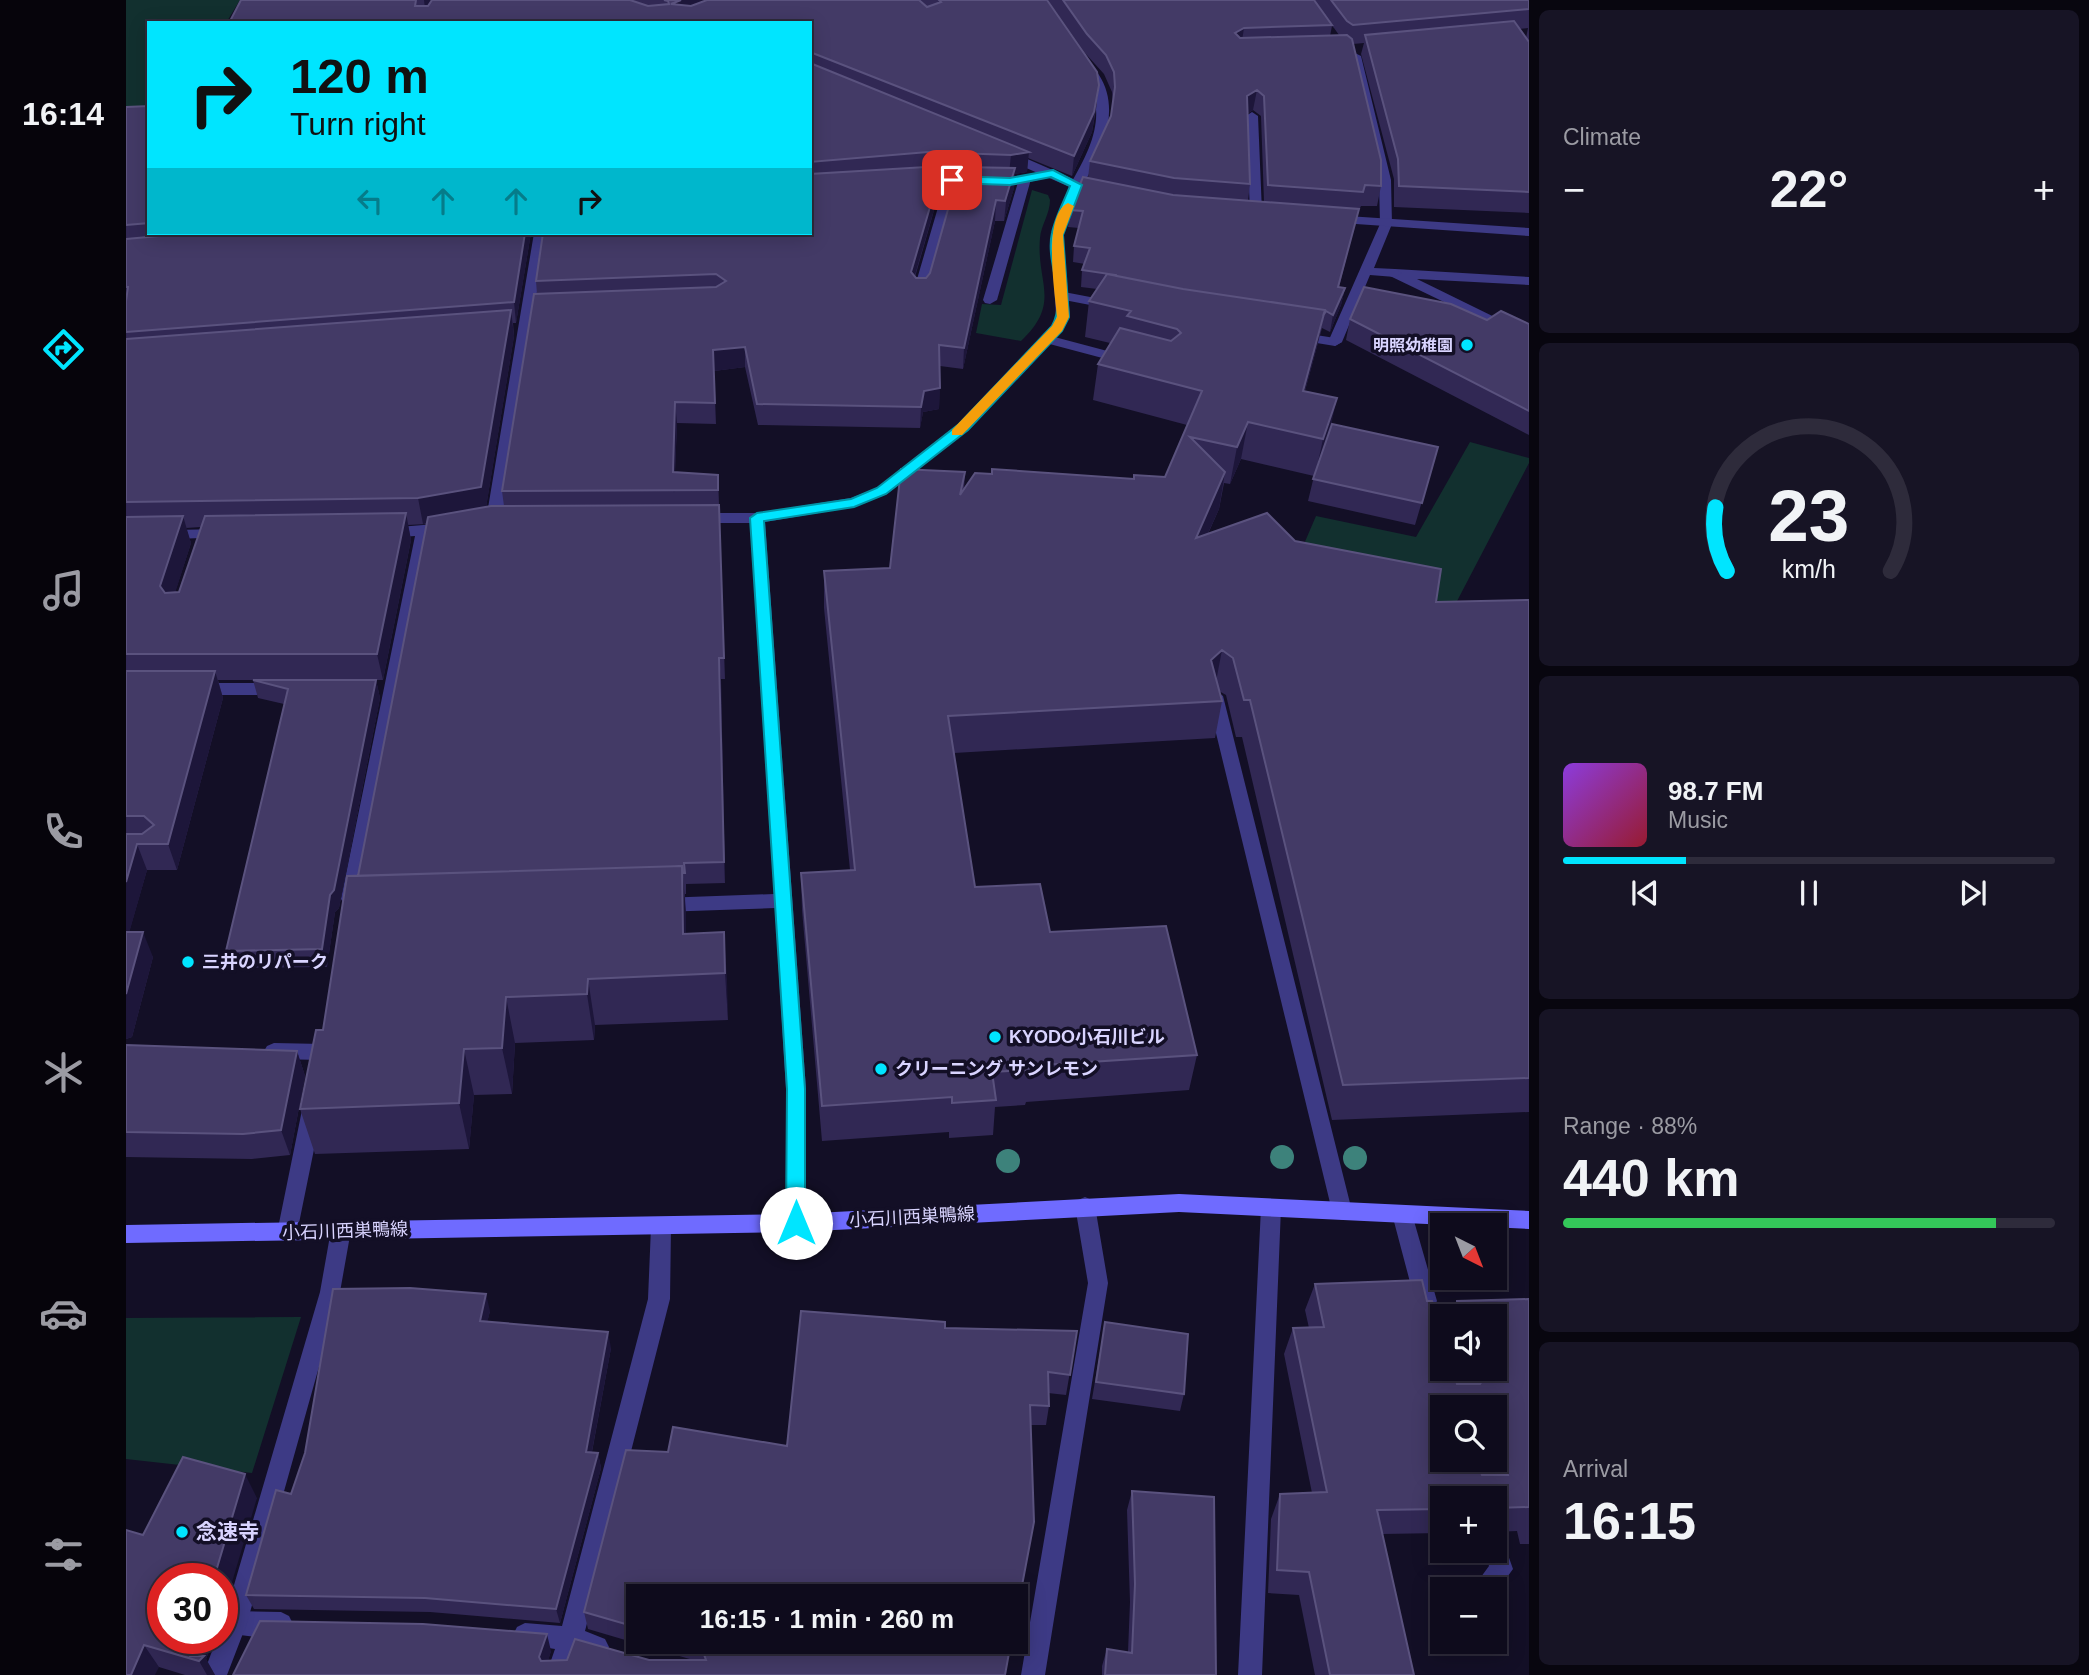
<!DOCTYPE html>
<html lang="en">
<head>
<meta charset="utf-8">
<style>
  :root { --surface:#0e0b1c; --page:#171425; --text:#f1f3f6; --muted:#9b9ba3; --line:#2e2b3b; --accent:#00e5ff }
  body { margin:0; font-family:Helvetica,"Noto Sans JP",sans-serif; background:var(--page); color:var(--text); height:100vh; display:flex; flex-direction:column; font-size:26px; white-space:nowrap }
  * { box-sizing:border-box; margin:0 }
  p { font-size:23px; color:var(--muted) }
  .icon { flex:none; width:38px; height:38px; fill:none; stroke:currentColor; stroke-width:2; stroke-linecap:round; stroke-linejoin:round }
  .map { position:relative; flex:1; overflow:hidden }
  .details { display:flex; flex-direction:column; gap:10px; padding:10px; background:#08060f; width:560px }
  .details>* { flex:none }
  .guide { position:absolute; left:21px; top:21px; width:665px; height:214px; border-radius:0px; box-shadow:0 4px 18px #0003,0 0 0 2px var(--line); background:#00e5ff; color:#111; overflow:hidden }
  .needle { width:46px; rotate:138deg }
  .tools { position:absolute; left:1304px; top:1213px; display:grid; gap:14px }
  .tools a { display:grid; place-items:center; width:77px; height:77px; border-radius:0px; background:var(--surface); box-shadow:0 4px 18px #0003,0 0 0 2px var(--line); font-size:35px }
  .speed { position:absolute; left:21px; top:1563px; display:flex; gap:14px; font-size:35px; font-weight:700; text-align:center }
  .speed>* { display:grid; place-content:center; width:91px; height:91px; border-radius:50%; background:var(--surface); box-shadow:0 4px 18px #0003,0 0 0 2px var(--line); line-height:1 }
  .speed .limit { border:10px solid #d22; background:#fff; color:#111 }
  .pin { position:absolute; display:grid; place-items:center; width:60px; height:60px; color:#fff; margin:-30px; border-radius:14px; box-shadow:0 4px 10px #0006 }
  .me { position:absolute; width:77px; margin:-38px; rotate:0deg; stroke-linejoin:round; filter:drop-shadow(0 0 5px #0008) }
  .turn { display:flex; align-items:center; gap:24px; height:147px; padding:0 28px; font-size:32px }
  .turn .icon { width:91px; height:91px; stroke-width:2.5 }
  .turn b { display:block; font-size:49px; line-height:60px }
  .lanes { display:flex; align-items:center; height:66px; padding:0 28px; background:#0003; justify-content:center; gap:35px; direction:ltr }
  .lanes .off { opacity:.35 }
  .big { font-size:52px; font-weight:600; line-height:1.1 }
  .details .tile { flex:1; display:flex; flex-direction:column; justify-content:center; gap:10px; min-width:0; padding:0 24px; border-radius:10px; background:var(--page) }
  .details .dial { align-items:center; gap:0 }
  .dial svg { height:182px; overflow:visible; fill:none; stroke:var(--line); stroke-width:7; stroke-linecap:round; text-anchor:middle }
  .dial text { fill:var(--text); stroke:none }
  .song { display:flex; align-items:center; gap:21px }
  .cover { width:84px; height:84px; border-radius:10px; background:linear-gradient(135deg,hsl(270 70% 55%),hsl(350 70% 35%)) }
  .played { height:7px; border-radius:4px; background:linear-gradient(90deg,var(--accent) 25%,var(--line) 25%) }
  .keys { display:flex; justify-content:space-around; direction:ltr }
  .heat { display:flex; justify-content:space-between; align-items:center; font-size:38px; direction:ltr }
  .charge { height:10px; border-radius:5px; background:linear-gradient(90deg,#34c759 88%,var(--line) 0) }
  .trip { position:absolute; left:500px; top:1584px; width:402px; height:70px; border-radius:0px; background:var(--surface); box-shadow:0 4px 18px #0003,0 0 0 2px var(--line); font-weight:600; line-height:70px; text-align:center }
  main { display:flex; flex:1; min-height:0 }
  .tab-bar { display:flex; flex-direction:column; width:126px; justify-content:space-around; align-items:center; background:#06040b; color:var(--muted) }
  .tab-bar .icon { width:49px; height:49px }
  .tab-bar .on { color:var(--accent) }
  .tab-bar b { font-size:32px; color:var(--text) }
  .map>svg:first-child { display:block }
  .green { fill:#12302f }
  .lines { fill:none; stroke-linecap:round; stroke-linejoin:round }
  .service { fill:#3d3a85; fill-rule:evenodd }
  .minor { fill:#3d3a85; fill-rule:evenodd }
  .tertiary { fill:#3d3a85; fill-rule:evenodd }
  .secondary { fill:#6f6bff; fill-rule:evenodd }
  .tree { fill:#3d827b }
  .wall { fill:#312854; fill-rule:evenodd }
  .shaded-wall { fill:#1d163a }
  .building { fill:#433a66; stroke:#5a527e; stroke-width:2; fill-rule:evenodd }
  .route { fill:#00e5ff; stroke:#0095a6; stroke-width:2 }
  .slow { fill:#f59e0b }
  .poi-dot { fill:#00e5ff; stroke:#130f26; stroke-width:2.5 }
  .labels { text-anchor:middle; stroke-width:7; stroke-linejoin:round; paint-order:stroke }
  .far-poi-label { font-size:16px; font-weight:bold; fill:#d9d4ff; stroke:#130f26; text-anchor:end }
  .poi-label { font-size:18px; font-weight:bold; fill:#d9d4ff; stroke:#130f26; text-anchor:start }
  .street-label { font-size:18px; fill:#d9d4ff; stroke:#130f26 }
  .near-poi-label { font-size:21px; font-weight:bold; fill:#d9d4ff; stroke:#130f26; text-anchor:start }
</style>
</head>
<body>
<main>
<nav class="tab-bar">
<b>16:14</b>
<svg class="icon on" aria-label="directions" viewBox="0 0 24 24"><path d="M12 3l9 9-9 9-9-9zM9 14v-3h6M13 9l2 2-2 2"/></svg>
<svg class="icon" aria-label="music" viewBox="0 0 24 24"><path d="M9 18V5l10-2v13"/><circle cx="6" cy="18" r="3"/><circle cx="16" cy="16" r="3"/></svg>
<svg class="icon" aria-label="phone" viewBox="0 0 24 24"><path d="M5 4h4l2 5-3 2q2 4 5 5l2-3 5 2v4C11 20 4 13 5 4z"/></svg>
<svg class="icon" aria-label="climate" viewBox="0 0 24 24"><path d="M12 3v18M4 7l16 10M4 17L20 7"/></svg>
<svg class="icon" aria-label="car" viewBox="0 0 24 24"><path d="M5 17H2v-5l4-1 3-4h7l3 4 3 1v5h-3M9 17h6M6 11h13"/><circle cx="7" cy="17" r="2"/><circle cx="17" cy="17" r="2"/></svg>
<svg class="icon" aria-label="filters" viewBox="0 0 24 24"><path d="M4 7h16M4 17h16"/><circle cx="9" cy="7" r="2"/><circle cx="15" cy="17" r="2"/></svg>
</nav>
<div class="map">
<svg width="1403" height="1675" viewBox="0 0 1403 1675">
  <rect width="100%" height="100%" fill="#130f26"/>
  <path class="green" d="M0,0H114L100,23H23V114L0,116Z
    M906,190L922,195L924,200C924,214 915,225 914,238C910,283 936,302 895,341L850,333L856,304L875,305Z
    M1344,442L1403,458V463L1329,605L1169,565L1190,516L1290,537Z
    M175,1317L126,1473L0,1459V1318Z"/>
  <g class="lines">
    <path class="service" d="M958,60C965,62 968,69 973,75C992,104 981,140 966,168C962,176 958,186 950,189L944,185C969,142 984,108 952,63Z
      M1126,112L1132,116L1136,212L1130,216L1124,212L1120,116Z
      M899,175L905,179L871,300L864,304L859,303L857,300L893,179Z
      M826,176L832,180L801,293L799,296H789L787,293L820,180Z
      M1269,269L1403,277V285L1291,279L1403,334V343L1264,276V270Z
      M938,292L985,301L992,305L985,309L933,299L931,296Z
      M1171,332L1209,338L1216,342L1209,346L1166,339V333Z
      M921,335L1004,357L1006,360L999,364L916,342L914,339Z
      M73,683H154L162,689L154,695H73L65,689Z
      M1089,690L1097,696L1226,1211L1223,1217L1216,1220L1209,1217L1206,1211L1081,696Z
      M148,1043L197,1044L204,1046L207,1052L204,1058L197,1060L148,1059L141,1056L138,1051L141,1046Z
      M1145,1199L1152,1202L1155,1208L1136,1675H1112L1135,1208L1138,1202Z
      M1276,1205L1283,1208L1286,1214L1311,1301L1307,1308L1300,1310L1293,1308L1289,1301L1266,1214L1269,1208Z
      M535,1218L542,1221L545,1227L544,1299L459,1631L479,1639L483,1647L479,1655L471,1659L452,1653L444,1675H420L429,1649L391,1643L387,1635L391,1627L399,1623L436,1626L522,1299L525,1227L528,1221Z
      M1368,1535L1376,1538L1387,1569L1368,1595V1589L1347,1588L1363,1566L1358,1550H1368Z
      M109,1611L155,1612L163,1616L167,1624L163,1632C147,1639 117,1638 101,1631L97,1623L101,1615Z"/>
    <path class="minor" d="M1229,53L1235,56L1265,180L1266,224L1248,268L1269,269L1276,273L1269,277L1244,275L1216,342L1209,346L1202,342L1254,224L1253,180L1223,56Z
      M927,169L933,173L931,176L884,186L795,184L789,180L795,176L884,178Z
      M950,181L956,185L937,235L944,317L936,331L842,430L761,494L728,507L639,522L680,1089V1223L677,1229L670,1232L663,1229L660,1223V1089L649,908L535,912L529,910L526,905L529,900L535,898L648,894L624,523H570L562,518L570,513H631L725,498L751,488L832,424L925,326L930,317L925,235L944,185Z
      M408,233H420L376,520L368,525L360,520Z
      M322,523L327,525L330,528L327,531L304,534L233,899L230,904H218L215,899L289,536L260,538L252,533L260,528Z
      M95,529L100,531L103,534L100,537L0,541V531Z
      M186,1102L193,1104L196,1110L171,1233L168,1239L161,1242L154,1239L151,1233L176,1110L179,1104Z
      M959,1197L966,1200L969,1206L982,1283L919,1675H895L962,1283L949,1206L952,1200Z
      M215,1221L222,1224L225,1230L214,1292L121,1623L101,1675H77L91,1638H96V1626L194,1292L205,1230L208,1224Z"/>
    <path class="tertiary" d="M875,151H883L954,182L983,191L977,195L946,188L875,157Z
      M1206,215L1403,228V236L1201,222L1200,219Z"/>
    <path class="secondary" d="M1053,1194L1403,1211V1229L1053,1212L670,1232L0,1243V1225L670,1214Z"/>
  </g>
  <g class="tree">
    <circle cx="1156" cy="1157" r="12"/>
    <circle cx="1229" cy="1158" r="12"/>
    <circle cx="882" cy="1161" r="12"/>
  </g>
  <path class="wall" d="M115,0H305L301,6H302L306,0H921L971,104L966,132L946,176L902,158L901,172L889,174L888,188L878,221H869L837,369L814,366L813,409L797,412L794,428L632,425L619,367L588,371L590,424L551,423L549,472L592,475L599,679H595L599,883L560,884V894H559L560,934L598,932L602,1020L469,1025L468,1040L389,1043L386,1094L348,1095L343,1149L189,1154L174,1109L197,1030L232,876L301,524L282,525L285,540L257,680H250L254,698L213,908L209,912L201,967L106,968L100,951L158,704L132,698L127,680H92L97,698L51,870H21L3,932L27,957L6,1037L0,1039V107L23,106V233H405L390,323H387L388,336L360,507L378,506L376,491L411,294L410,281L684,233V23ZM816,173H832L804,273L800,278H790L789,277L815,186ZM75,527L53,592H49L65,543L60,528Z
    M922,0H1403V213L1268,207V179L1235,54L1238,43L1227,44L1255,186L1251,206H1235L1232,212L1213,287L1219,288L1215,305L1204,332L1196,328L1179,391L1204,430L1312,447L1289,525L1182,501L1188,476L1115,459L1104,484L1098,483L1093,509L1082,534L1169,541L1310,602L1403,600V1112L1206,1120L1116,737H1110L1100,695L1093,691L1096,701L1089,738L828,753L849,887L924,932L1071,1055L1063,1090L900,1102L899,1105L869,1107L867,1135L823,1138V1132L696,1141L676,910L675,873L724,870L698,608V571L764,568L839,472L838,490L1039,477L1061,425L967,400L972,364L984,343L959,337L963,301L971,289L955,287L956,270L959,264L947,262L948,246L953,228L942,227L944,210L962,178L964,161L985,116L987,104L986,92L978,74L959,53ZM1206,26L1208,28L1213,35L1204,36ZM1402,28L1400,38L1393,29ZM1127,110L1135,116L1138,202L1122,201L1124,184L1121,114Z
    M1224,319L1361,320L1403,324V435L1220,340Z
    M0,1045L171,1051L179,1076L164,1155L126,1159L0,1157Z
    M1189,1284L1301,1301L1331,1384H1337L1333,1368H1368V1316H1324L1331,1301L1403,1299V1544H1394L1391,1531L1368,1532V1498H1316V1533L1256,1534L1288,1675H1189L1173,1595L1142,1593L1145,1519L1154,1494L1186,1493L1158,1354L1167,1328H1183L1179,1310ZM1316,1407H1368V1460H1357L1361,1475H1356Z
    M364,1311L361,1322L485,1348L466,1452L472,1453L475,1468L434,1623L304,1612L128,1609L120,1595L165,1494Z
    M979,1322L1058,1394L1054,1411L966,1399Z
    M819,1328L951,1331L940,1395L922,1393L923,1406L920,1425H905L513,1596V1642H885L879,1675H107L425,1651L422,1660H567L462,1629L458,1612L542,1452L661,1446Z
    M1006,1491L1090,1675H976V1666L981,1649L1002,1652L1004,1602L1001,1510Z
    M131,1498L37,1638H88L80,1659L89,1675H59L33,1667L0,1675L17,1535Z"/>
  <path class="shaded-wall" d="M298,0H305L299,9Z
    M555,0H604L548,23L545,4Z
    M1118,28L1115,47L1109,33Z
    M973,85L966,132L946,176L948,156Z
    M1131,90L1127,110L1117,116L1121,96Z
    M903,152L901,172L889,174L888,188L878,221L885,155Z
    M816,166L815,186L784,292L785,272Z
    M870,200L869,221L837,369L838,348Z
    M1233,209L1229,226L1208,304L1212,287Z
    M399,233H405L390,323L388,302Z
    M1219,288L1215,305L1204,332L1207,315Z
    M385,310L388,336L359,514L297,524L292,498Z
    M1199,310L1191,346L1169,427L1177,391Z
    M619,347V367L588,371L590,424L587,350Z
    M814,388L813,409L797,412L794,428L795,407L798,391Z
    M1211,398L1203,435L1189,476L1197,439Z
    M549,402L551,423L548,493L547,472Z
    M1122,422L1115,459L1104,484L1111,447Z
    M1099,472L1093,509L1063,575L1070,538Z
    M280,513L285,540L257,680L251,654Z
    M57,516L65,543L43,612L34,586Z
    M1096,650L1089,687L1085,660Z
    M593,658L595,679L599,883L598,862Z
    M89,671L97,698L51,870L42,844Z
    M250,680L254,698L213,908L209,912L201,967L196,949L204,895Z
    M11,844L21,870L0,944V882Z
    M556,866L560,913V975L557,934Z
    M17,932L27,957L6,1037L0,1039V994Z
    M598,932L601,979L602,1020L599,973Z
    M462,979L469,1025L468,1040L461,994Z
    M380,997L389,1043L386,1094L376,1048Z
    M338,1049L348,1095L343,1149L333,1103Z
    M171,1051L179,1076L164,1155L155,1130Z
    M360,1294L364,1311L358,1337L354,1321Z
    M482,1332L485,1348L463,1467L460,1452Z
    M472,1453L475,1468L434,1623L430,1609Z
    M119,1474L131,1498L96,1616V1578H88Z
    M421,1634L425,1651L418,1674L413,1657Z
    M67,1638H88L80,1659L89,1675H81L73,1661L65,1659L61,1652Z
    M18,1645L33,1667L29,1675H5Z"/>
  <path class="building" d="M115,0H290L289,6H302L306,0H504L522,6L543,4L542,1L538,0H555L545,4L565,6L581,0H793L801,7L815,2L813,0H921L971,72L973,85L968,112L948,156L684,52V23H103Z
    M937,0H1188L1206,25L1118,28L1109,33L1114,38L1221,35L1226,39L1255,160V186L1239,185L1237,192L1142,185L1138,96L1131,90L1121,96L1124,184L1048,178L964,161L985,116L989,87L988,72L980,55L961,34Z
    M1205,0H1403V9L1227,25L1221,21Z
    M1388,21L1403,42V192L1273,186L1272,159L1239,35Z
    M684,63L903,152L885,155L802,152L684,162Z
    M23,106V223L0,225V107Z
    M816,166L785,272L790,278H800L804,273L834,167L889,168L879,201L870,200L838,348L813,345L814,388L798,391L795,407L631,404L619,347L587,350L589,403L549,402L547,472L592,475V490L376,491L408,294L590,287L600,281L590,274L410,281L417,233H684V174Z
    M957,177L1047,195L1233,209L1212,287L1219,288L1207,315L1200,311L1197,316L1199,310L1057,289L990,276V275L956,270L964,248L948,246L957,211L944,210Z
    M66,233H399L388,302L0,332V301L2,287H0V239Z
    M981,274L1057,289L1199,310L1177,391L1211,398L1197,439L1122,422L1111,447L1064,437L1099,472L1070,538L1141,513L1169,541L1315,569L1310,602L1403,600V1078L1217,1085L1124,700H1118L1107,658L1096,650L1085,660L1096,701L822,716L849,887L914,884L924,932L1040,926L1071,1055L902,1066L903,1070L866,1072L870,1100L826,1103V1097L696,1106L675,873L729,870L698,571L764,568L775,469L839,472L834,495L849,473L866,474V469L1008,479V475L1039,477L1076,391L972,364L994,328L1045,341L1055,333L1051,329L1001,316L1005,311L963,301Z
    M1238,287L1325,304L1361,320L1375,311L1403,324V411L1224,319Z
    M385,310L355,487L292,498L0,502V339Z
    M1206,424L1312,447L1296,503L1187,479Z
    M593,505L598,658H593L598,862L558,863L559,873H557L556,866L232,876L302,517L365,506Z
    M280,513L251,654H0V517L57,516L34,586L39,593L53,592L79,516Z
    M0,671H89L42,844H11L0,882V834H16L28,825L18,816H0Z
    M127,680H250L208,890L204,895L196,949L100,951L162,689Z
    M556,866L557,934L598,932L599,973L462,979L461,994L380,997L376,1048L338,1049L333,1103L174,1109L190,1030H197L221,876Z
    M0,932H17L0,994Z
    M0,1045L171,1051L155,1130L117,1134L0,1132Z
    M1296,1280L1301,1301H1306L1316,1334V1368H1327L1331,1384H1354L1356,1381L1353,1368H1368V1316H1331V1301L1403,1299V1507L1368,1508V1498H1316V1509L1251,1510L1288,1675H1204L1183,1572L1151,1570L1154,1494L1201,1492L1167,1328L1198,1327L1189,1284ZM1316,1407H1368V1433H1370L1382,1475H1356L1351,1460H1316Z
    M284,1288L360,1294L354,1321L482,1332L460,1452L472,1453L430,1609L299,1598L120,1595L150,1490L165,1494L179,1453L207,1289Z
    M675,1311L819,1322V1328L951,1331L944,1375L922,1372L923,1406L904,1405L908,1522L891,1612V1596H513V1628L458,1612L500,1450L542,1452L547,1427L661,1446Z
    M979,1322L1062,1334L1058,1394L970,1382Z
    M57,1457L119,1474L88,1578H37V1638H67L61,1652L64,1656H78L73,1661L18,1645L5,1675H0V1530L17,1535Z
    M1006,1491L1088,1497L1090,1675H979L981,1649L1006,1653L1009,1584Z
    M134,1621L297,1624L421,1634L413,1657L415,1661L441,1660L449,1639L523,1660H580L576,1649L567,1643L560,1642H885L879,1675H107Z"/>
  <path class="route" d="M927,170L956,185L937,235L943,317L936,331L842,430L760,494L728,507L638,521L679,1089V1223L676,1228H663L660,1223L661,1089L624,518L631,513L725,499L751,488L833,424L926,326C942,297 919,263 926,233C929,218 938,201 944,186L925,177L884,185L826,183L820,180L826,176L884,178Z"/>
  <path class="slow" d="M942,203L948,206L937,235L943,317L936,331L836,435H826V430L926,326L931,317C929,292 916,215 942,203Z"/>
  <g class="poi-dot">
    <circle cx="1341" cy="345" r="7"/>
    <circle cx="62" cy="962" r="7"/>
    <circle cx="869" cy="1037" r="7"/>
    <circle cx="755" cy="1069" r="7"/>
    <circle cx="56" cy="1532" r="7"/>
  </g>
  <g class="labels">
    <g class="far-poi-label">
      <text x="1327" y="351">明照幼稚園</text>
    </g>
    <g class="poi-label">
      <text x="76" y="968">三井のリパーク</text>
      <text x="883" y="1043">KYODO小石川ビル</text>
      <text x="769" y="1075">クリーニング サンレモン</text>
    </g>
    <g class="street-label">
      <text transform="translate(786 1217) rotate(-3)" y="6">小石川西巣鴨線</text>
      <text transform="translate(219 1231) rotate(-2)" y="6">小石川西巣鴨線</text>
    </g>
    <g class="near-poi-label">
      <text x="70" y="1539">念速寺</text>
    </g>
  </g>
</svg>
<div class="tools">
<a><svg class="needle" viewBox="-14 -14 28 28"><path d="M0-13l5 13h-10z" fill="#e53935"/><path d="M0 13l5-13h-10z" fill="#9b9ba3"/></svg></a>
<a><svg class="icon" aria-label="sound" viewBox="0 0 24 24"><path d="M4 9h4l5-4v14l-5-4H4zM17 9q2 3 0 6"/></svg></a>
<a><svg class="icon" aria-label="search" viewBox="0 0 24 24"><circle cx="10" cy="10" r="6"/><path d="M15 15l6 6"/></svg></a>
<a>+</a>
<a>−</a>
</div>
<div class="speed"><div class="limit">30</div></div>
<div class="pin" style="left:826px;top:180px;background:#d93025"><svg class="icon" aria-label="arrive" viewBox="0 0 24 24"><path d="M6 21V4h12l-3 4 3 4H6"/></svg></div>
<svg class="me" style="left:670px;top:1223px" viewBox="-20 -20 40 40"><circle r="19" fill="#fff"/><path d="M0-13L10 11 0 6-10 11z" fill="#00e5ff"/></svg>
<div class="trip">16:15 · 1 min · 260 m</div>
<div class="guide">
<div class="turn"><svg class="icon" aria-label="right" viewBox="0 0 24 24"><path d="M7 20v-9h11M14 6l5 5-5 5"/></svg><div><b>120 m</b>Turn right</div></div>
<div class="lanes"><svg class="icon off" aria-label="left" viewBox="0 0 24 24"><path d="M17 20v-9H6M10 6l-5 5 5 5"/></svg><svg class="icon off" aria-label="ahead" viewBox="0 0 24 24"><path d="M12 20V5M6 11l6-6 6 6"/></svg><svg class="icon off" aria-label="ahead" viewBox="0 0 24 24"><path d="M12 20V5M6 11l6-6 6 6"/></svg><svg class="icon" aria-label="right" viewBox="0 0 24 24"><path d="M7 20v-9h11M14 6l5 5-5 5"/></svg></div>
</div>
</div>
<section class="details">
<div class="tile"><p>Climate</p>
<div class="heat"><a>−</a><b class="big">22°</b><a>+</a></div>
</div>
<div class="tile dial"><svg viewBox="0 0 100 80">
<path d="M14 69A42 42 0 1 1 86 69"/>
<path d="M14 69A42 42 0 0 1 9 41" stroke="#00e5ff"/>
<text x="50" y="56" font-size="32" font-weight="700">23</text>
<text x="50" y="72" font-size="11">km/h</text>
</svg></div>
<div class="tile">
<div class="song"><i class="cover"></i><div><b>98.7 FM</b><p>Music</p></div></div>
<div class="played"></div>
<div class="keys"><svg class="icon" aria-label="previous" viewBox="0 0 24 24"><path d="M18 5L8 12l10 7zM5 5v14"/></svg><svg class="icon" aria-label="pause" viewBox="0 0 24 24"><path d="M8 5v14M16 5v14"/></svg><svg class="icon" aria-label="next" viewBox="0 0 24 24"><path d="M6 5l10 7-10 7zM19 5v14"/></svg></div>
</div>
<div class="tile"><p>Range · 88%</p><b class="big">440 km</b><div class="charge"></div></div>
<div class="tile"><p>Arrival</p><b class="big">16:15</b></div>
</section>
</main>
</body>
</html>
